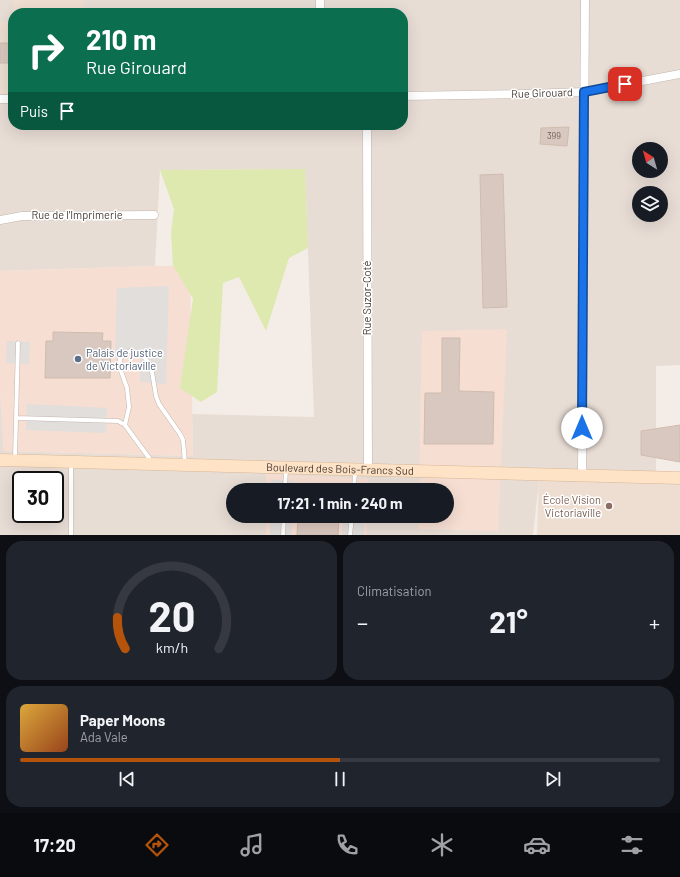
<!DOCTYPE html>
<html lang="fr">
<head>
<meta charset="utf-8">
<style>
  :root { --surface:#171b24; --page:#20242c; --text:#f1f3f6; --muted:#9ea1a6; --line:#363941; --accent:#b45309 }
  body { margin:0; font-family:Barlow,sans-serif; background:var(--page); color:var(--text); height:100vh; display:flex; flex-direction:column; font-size:15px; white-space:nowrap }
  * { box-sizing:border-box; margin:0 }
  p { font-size:13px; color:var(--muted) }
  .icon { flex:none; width:22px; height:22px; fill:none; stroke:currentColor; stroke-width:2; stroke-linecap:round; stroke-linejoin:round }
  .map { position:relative; height:535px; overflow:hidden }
  .panel { display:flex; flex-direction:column; gap:6px; padding:6px; background:#0d0f14; flex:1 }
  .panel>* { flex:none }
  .guide { position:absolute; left:8px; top:8px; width:400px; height:122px; border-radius:16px; box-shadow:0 4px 16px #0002; background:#0b6e4f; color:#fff; overflow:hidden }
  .needle { width:26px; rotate:323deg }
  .controls { position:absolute; left:632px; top:142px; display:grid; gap:8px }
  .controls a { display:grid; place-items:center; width:36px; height:36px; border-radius:50%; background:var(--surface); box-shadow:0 4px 16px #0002; font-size:20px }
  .speed { position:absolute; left:12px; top:471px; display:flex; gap:8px; font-size:20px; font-weight:700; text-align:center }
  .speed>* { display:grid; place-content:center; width:52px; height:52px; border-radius:50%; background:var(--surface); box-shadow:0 4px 16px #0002; line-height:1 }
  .speed .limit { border:2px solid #111; border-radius:6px; background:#fff; color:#111 }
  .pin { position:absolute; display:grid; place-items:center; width:34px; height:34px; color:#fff; margin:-17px; border-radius:8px; box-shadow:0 2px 6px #0006 }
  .me { position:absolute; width:44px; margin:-22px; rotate:0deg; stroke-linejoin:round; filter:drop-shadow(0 0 3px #0008) }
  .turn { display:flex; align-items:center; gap:14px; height:84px; padding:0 12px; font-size:18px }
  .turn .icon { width:52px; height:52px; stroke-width:2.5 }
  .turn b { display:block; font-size:28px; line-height:34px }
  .then { display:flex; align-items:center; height:38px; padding:0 12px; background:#0003; gap:8px; font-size:15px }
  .big { font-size:30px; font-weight:700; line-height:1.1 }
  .panel .card { flex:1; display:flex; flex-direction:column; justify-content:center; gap:6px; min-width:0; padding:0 14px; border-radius:16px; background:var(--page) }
  .panel .dial { align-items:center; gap:0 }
  .dial svg { height:104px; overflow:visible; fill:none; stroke:var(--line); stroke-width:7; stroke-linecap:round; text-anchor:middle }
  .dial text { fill:var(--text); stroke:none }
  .song { display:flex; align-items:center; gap:12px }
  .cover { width:48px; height:48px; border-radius:6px; background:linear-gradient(135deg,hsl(40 70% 55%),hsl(20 70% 35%)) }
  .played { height:4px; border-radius:2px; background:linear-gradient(90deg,var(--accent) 50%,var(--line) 50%) }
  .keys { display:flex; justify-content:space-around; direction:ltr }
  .heat { display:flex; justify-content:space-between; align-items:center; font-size:22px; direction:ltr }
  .panel .tiles { flex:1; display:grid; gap:6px; grid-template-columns:1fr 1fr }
  .card:last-child { grid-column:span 2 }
  .trip { position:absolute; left:226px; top:483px; width:228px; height:40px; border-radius:20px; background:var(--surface); box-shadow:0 4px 16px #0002; font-weight:700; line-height:40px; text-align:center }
  .dock { display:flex; height:64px; justify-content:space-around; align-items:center; background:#090b0e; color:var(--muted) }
  .dock .icon { width:28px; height:28px }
  .dock .selected { color:var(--accent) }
  .dock b { font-size:18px; color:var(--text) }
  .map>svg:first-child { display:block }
  .residential { fill:#e8ddd5; fill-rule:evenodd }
  .commercial { fill:#f6ded2 }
  .education { fill:#edded1 }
  .green { fill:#dde9af }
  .parking { fill:#e2dedc }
  .building { fill:#d9c8bf; stroke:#d0bcaf }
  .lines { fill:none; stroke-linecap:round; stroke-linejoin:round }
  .lane-casing { stroke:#c2b5ac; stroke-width:5 }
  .street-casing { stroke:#c2b5ac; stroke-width:9 }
  .secondary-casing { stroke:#d7b798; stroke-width:13 }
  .lane { stroke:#fff; stroke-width:4 }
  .street { stroke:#fff; stroke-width:8 }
  .secondary { stroke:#ffe3c6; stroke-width:12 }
  .route-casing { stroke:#114b97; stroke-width:10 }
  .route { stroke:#1a73e8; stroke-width:7 }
  .service-dot { fill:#5c6f8a; stroke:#fff; stroke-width:1.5 }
  .education-dot { fill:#8d6e63; stroke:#fff; stroke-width:1.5 }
  .labels { text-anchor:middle; stroke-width:3; stroke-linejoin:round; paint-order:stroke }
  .number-label { font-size:9px; fill:#6c5f58 }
  .street-label { font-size:11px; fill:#473c36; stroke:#fff }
  .service-label { font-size:11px; fill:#4e5e75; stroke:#fff; text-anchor:start }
  .education-label { font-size:11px; fill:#785e54; stroke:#fff; text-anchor:end }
</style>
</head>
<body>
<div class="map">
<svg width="680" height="535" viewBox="0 0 680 535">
  <rect width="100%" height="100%" fill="#f4ede7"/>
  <path class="residential" d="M0,0H680V365L656,366V471L540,473L533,535H367V516H447V490H368L266,474V490H233V516H266V535H0V388L4,451L193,456L192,414L314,417L305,169L160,170L155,266L0,271ZM13,13H403V125H13ZM639,149H661V171H639ZM639,193H661V215H639ZM21,480H55V514H21Z"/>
  <path class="commercial" d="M155,266H190L193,456L4,451L0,388V271Z
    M507,329L498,531L418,529L419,516H447V490H419L422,331Z
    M266,474L368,479V490H266Z
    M266,516H367V535H266Z"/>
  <path class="education" d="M13,0H84L85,13H13V14Z
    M13,21V99H0V22Z
    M539,473L680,478V535H537Z"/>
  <path class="green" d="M305,169L308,248L289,258L266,331L239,277L223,283L217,392L201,402L180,388L193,299L173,265L171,233L174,209L160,170Z"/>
  <path class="parking" d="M169,286L166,384L140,382V358L137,355L115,352L117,288Z
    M7,341L30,342L29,364L6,363Z
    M27,404L107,408L106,433L26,430Z
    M271,480L293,481V490H271Z
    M270,516H292L291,535H270Z
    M343,516H364V535H342Z"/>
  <path class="building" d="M0,43H13V63H0Z
    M569,127L567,146L540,144L541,128Z
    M503,174L507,307L483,308L480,175Z
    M53,332L103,333L102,341H111L110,378H45L46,341H53Z
    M442,338H460L459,391L494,392L493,444H424L425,393H442Z
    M680,425V462L641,455V431Z
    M298,516H339L338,535H297Z"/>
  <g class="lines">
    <g class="lane-casing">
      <path id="lane" d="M17,418L118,421L125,425L152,462
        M125,425L129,407L127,388L121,371L120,359L124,354L130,351L137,352L144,357L151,366L156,396L159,404L180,434L183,440L185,463
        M15,458L18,343
        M285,490L286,468
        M354,490L355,470
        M71,535V462
        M283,535L284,516
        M350,535L352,516"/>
    </g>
    <g class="street-casing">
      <path id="street" d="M320,0V13
        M403,96L529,94L584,92L680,74
        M0,99H13
        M367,125L368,470
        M0,220L22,216L154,215
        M582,476L585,0"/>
    </g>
    <g class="secondary-casing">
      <g id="secondary">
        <path id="s1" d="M0,460L680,478"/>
      </g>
    </g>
    <use href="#lane" class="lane"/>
    <use href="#street" class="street"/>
    <use href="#secondary" class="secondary"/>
  </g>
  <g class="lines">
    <g class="route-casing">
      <path id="route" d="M582,428L584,92L625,84"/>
    </g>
    <use href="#route" class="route"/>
  </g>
  <circle class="service-dot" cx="78" cy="359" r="4"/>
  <circle class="education-dot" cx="609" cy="506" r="4"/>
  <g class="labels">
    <g class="number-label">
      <text x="554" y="139">399</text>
    </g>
    <g class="street-label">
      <text transform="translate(542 93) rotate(-2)" y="4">Rue Girouard</text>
      <text x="77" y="219">Rue de l'Imprimerie</text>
      <text transform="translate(367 298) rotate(-90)" y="4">Rue Suzor-Coté</text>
      <text dy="4" stroke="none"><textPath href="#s1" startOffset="340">Boulevard des Bois-Francs Sud</textPath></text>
    </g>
    <g class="service-label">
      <text x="86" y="357">Palais de justice<tspan x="86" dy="13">de Victoriaville</tspan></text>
    </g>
    <g class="education-label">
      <text x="601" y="504">École Vision<tspan x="601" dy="13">Victoriaville</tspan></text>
    </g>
  </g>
</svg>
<div class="controls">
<a><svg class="needle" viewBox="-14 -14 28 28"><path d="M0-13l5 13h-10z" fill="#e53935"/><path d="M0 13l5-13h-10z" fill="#9ea1a6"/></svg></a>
<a><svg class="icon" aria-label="layers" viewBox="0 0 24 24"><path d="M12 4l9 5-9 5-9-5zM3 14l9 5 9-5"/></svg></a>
</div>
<div class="speed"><div class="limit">30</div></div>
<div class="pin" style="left:625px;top:84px;background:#d93025"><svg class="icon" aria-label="arrive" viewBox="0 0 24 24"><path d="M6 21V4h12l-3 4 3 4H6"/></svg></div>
<svg class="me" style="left:582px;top:428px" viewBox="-20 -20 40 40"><circle r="19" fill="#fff"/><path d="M0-13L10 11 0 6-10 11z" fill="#1a73e8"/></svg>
<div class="trip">17:21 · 1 min · 240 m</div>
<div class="guide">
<div class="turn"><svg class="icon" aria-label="right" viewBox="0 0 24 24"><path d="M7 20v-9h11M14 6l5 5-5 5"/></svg><div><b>210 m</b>Rue Girouard</div></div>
<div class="then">Puis<svg class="icon" aria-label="arrive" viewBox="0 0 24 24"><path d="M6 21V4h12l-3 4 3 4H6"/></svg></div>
</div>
</div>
<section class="panel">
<div class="tiles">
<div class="card dial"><svg viewBox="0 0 100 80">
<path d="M14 69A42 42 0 1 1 86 69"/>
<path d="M14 69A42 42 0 0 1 8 45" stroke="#b45309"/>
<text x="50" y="56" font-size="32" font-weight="700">20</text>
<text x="50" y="72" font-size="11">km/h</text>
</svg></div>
<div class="card"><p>Climatisation</p>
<div class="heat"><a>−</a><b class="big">21°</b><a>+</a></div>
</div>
<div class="card">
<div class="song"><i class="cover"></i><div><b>Paper Moons</b><p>Ada Vale</p></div></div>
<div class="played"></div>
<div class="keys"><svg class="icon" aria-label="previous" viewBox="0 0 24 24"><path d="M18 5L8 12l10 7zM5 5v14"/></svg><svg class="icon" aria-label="pause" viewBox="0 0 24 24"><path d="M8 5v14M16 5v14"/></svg><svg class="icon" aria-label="next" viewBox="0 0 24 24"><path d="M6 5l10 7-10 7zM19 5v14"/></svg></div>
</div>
</div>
</section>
<nav class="dock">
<b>17:20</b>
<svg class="icon selected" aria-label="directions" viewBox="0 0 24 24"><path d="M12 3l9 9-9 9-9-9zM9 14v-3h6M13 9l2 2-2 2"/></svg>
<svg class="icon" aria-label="music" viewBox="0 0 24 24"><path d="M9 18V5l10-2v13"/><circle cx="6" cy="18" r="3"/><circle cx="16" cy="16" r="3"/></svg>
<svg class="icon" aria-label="phone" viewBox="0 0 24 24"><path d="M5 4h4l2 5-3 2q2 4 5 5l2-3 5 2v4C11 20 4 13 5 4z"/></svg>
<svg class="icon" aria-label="climate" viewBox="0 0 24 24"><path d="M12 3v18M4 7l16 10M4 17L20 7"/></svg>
<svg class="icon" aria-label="car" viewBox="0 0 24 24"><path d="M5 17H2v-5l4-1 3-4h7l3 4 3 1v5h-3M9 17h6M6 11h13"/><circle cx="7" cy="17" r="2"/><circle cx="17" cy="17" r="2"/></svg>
<svg class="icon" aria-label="filters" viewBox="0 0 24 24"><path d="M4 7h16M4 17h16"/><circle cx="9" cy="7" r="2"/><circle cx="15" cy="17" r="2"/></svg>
</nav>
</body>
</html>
